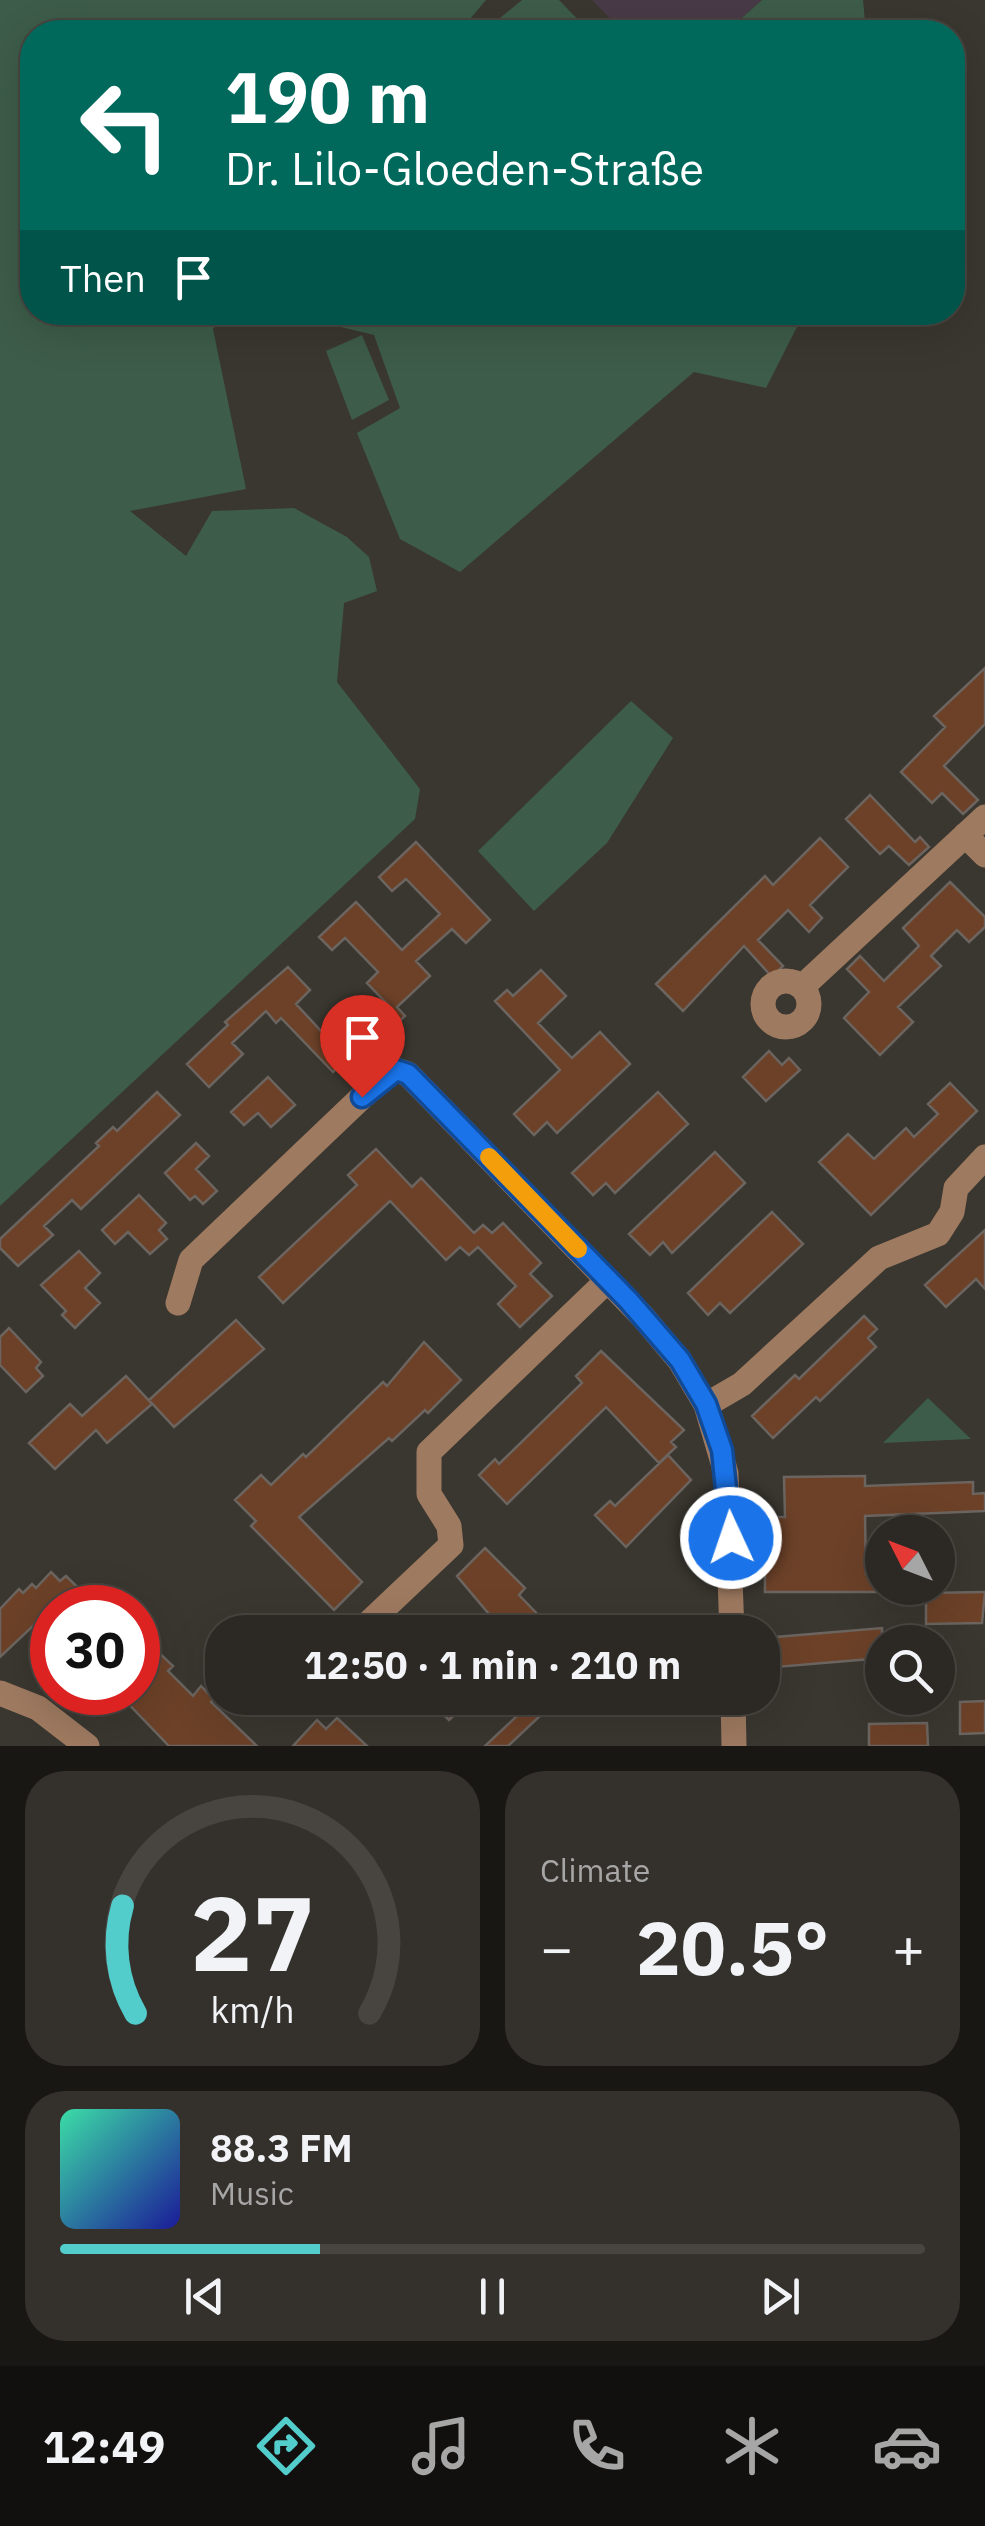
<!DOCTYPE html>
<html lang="en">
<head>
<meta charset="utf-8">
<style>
  :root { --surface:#2c2924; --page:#34312c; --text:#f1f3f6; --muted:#a6a6a6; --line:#484541; --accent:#52cdcc }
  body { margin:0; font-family:"IBM Plex Sans",sans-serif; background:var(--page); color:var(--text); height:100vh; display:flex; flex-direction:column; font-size:38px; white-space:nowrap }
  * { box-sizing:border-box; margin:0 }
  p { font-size:32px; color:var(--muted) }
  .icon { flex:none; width:55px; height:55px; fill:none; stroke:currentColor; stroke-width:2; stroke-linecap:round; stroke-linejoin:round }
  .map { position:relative; height:1746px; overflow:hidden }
  .panel { display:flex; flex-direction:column; gap:25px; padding:25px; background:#181714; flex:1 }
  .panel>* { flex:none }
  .hud { position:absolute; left:20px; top:20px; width:945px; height:305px; border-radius:40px; box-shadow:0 10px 40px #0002,0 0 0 2px var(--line); background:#00695c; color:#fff; overflow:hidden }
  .needle { width:65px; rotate:312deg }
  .controls { position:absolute; left:865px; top:1515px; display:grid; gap:20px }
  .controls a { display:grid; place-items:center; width:90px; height:90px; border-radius:50%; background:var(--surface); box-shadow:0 10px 40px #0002,0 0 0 2px var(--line); font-size:50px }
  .speed { position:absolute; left:30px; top:1585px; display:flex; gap:20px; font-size:50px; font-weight:700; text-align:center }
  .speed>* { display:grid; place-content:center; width:130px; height:130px; border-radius:50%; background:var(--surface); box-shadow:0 10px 40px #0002,0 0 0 2px var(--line); line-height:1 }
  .speed .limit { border:15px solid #d22; background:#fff; color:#111 }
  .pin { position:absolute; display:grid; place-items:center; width:85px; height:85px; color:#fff; margin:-102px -42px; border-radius:50% 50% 50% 0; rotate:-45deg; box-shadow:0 0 10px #0007 }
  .pin .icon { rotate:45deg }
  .me { position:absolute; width:110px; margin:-55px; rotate:357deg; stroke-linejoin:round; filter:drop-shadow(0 0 8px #0008) }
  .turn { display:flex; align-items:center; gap:35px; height:210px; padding:0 40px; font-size:45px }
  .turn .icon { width:130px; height:130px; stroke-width:2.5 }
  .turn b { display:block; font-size:70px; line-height:85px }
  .then { display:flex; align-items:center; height:95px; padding:0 40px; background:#0003; gap:20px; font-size:38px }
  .big { font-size:75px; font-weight:700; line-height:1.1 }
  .panel .tile { flex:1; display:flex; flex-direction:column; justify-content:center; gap:15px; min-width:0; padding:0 35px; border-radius:40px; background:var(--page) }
  .panel .dial { align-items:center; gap:0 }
  .dial svg { height:260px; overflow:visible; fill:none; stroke:var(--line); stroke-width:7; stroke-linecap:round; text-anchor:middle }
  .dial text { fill:var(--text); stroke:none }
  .song { display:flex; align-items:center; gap:30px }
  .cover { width:120px; height:120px; border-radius:15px; background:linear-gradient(135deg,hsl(160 70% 55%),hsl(240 70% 35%)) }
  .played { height:10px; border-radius:5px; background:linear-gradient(90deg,var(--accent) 30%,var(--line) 30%) }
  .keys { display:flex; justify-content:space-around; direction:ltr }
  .heat { display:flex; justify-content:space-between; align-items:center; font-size:55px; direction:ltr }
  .panel .tiles { flex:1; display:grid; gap:25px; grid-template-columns:1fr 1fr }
  .tile:last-child { grid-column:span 2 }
  .trip { position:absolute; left:205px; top:1615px; width:575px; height:100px; border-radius:40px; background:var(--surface); box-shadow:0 10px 40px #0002,0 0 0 2px var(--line); font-weight:700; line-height:100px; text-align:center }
  .dock { display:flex; height:160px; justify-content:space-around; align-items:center; background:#12100e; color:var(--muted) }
  .dock .icon { width:70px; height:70px }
  .dock .active { color:var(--accent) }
  .dock b { font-size:45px; color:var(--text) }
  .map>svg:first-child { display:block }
  .commercial { fill:#493a47 }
  .green { fill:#3d5c49 }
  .building { fill:#6c4128; stroke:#6c645f; stroke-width:2.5 }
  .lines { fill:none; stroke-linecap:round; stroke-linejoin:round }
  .minor { stroke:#9e7a60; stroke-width:25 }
  .route-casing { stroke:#114b97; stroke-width:25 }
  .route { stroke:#1a73e8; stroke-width:18 }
  .slow { stroke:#f59e0b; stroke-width:18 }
</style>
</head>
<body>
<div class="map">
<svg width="985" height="1746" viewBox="0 0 985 1746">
  <rect width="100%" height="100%" fill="#3a3730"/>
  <path class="commercial" d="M592,0H762L726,32H623Z"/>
  <path class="green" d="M0,0H486L459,32H32V312L226,313L213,329L246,489L130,511L186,556L212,511L294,508L347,537L369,557L377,591L344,603L337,682L420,789L415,819L0,1206Z
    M522,0H559L590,32H483Z
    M762,0H863L866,32H726Z
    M324,313H804L766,388L694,372L460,572L400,539L357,433L400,408L374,335L341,327Z
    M362,335L389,400L352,420L326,351Z
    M631,701L673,738L607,843L534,911L478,851Z
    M928,1398L971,1439L883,1443Z"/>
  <path class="building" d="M985,668V724L944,766L978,800L963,814L942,793L932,803L901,772L945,727L934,716Z
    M870,795L915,842L920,837L929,847L909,865L889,846L880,854L846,819Z
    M820,838L848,867L810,905L822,918L809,932L788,910L758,940L783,966L772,977L744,946L683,1011L656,984L765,876L773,885Z
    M416,842L490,920L466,943L452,929L416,961L430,976L397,1007L405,1016L376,1043L365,1030L390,1007L367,983L378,972L345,938L332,950L319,937L356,902L402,950L440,914L406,879L392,891L379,877Z
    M950,882L985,917V927L969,942L957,930L931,956L941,966L898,1007L913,1022L880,1055L844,1018L869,992L847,969L860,956L884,981L919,946L903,928Z
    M288,967L310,990L296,1004L321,1031L339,1014L351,1027L334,1044L347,1058L333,1072L281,1018L276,1023L266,1011L232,1043L243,1054L209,1087L187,1064L228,1025L225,1022Z
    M541,970L566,996L538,1023L572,1058L600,1032L630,1064L557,1133L547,1122L534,1135L514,1114L560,1070L495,1001L507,990L513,996Z
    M769,1051L782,1065L789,1058L800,1070L766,1101L743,1077Z
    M268,1077L295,1105L271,1127L258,1113L244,1125L231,1112Z
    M950,1083L977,1111L871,1215L819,1162L848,1134L874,1159L906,1128L914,1137L938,1114L928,1104Z
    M157,1092L180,1115L81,1209L72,1200L44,1226L53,1235L18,1266L0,1248V1239L99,1146L96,1143L113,1127L117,1131Z
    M658,1092L688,1124L615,1193L606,1183L593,1195L572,1173Z
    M196,1143L209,1156L196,1169L217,1191L203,1204L195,1196L190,1200L165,1173Z
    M376,1149L412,1187L421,1178L474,1233L483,1225L492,1233L503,1223L541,1263L530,1274L552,1296L520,1327L498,1304L516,1286L478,1247L469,1255L460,1247L446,1260L390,1201L283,1303L259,1277L357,1185L348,1175Z
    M715,1152L745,1183L672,1253L663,1242L650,1255L629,1234Z
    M139,1195L166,1223L159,1230L167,1239L150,1254L128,1232L115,1244L102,1230Z
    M772,1212L803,1244L730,1313L720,1303L708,1315L688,1293Z
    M985,1230V1289L976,1279L946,1307L925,1285Z
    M79,1251L100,1273L85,1288L100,1303L75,1328L62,1315L66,1311L41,1285Z
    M864,1316L877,1329L868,1338L876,1347L820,1401L816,1397L773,1438L752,1416L795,1375L799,1379Z
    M236,1320L264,1349L174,1427L149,1400Z
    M9,1328L41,1362L36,1368L43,1376L26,1392L0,1365V1337Z
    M424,1342L461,1380L428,1413L425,1410L392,1441L389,1438L299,1517L362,1582L334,1610L251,1526L256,1521L235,1500L261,1475L271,1485L303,1454L306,1457L383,1382L387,1386Z
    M601,1351L684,1430L671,1442L676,1447L659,1463L606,1407L507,1504L479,1475L495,1459L499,1464L582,1383L576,1376Z
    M126,1376L152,1404L107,1443L96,1430L55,1469L29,1443L70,1404L82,1416Z
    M668,1455L691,1480L626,1547L595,1515L610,1501L615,1506Z
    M865,1476V1486L973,1482V1494L985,1493V1511L865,1516L866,1574H882V1592H765V1535L776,1534L775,1517H785L784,1477Z
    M485,1548L525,1588L519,1595L546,1623L537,1632H479L493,1619L457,1576Z
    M51,1572L60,1581L66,1576L99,1608H52L0,1657V1609L19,1589L23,1593L32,1584L36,1588Z
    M985,1592L982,1623L926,1624V1593Z
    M882,1628V1658L776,1667V1637Z
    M138,1633L173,1666L168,1671L193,1696L201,1686L214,1699L211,1702L257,1746H169L117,1692H138Z
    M426,1698H472L449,1720Z
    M536,1698H559L508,1746H485Z
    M985,1701V1733L960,1734V1702Z
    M337,1718L367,1746H293L317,1720L326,1729Z
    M927,1723L928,1746H869V1724Z"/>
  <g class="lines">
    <path class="minor" d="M965,835L985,855
      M763 1004a23 23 0 1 1 46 0a23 23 0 1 1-46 0Z
      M802,987L985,817
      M178,1303L191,1260L383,1077L396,1070L408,1074L643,1317L680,1361L706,1405L726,1473L732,1632
      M706,1405L742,1384L879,1258L938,1234L952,1212L956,1188L985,1157
      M359,1632L451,1545L449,1526L429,1494V1452L608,1280
      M0,1693L38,1708L87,1746
      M733,1698L734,1746"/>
  </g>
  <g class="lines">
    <g class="route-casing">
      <path id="route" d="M362,1097L396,1070L408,1074L629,1301L680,1360L706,1404L722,1450L731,1538"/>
    </g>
    <use href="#route" class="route"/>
    <path class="slow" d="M489,1157L578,1249"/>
  </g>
</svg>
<div class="controls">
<a><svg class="needle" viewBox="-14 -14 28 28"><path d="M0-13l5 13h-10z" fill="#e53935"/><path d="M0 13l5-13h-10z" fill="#a6a6a6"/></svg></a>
<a><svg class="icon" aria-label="search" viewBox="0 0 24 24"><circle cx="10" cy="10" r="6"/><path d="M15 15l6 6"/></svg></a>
</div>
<div class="speed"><div class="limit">30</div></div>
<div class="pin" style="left:362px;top:1097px;background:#d93025"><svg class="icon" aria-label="arrive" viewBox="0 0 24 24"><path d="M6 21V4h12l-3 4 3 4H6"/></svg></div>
<svg class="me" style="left:731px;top:1538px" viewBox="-20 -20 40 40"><circle r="17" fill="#1a73e8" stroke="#fff" stroke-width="3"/><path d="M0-11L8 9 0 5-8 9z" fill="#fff"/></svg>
<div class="trip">12:50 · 1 min · 210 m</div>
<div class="hud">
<div class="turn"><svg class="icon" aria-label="left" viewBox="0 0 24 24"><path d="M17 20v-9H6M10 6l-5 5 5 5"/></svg><div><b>190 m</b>Dr. Lilo-Gloeden-Straße</div></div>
<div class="then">Then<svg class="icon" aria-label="arrive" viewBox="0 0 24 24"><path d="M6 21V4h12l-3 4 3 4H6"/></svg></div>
</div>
</div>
<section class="panel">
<div class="tiles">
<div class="tile dial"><svg viewBox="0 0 100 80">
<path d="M14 69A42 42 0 1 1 86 69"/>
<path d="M14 69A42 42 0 0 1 10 36" stroke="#52cdcc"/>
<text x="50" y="56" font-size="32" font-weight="700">27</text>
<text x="50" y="72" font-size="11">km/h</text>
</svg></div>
<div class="tile"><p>Climate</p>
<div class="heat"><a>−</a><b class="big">20.5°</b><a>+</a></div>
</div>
<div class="tile">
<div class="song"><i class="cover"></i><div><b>88.3 FM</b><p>Music</p></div></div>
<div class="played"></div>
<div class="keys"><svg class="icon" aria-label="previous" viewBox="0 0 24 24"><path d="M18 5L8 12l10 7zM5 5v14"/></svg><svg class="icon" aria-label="pause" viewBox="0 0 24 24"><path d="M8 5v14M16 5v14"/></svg><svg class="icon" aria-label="next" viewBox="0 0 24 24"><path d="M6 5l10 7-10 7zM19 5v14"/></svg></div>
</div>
</div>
</section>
<nav class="dock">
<b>12:49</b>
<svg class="icon active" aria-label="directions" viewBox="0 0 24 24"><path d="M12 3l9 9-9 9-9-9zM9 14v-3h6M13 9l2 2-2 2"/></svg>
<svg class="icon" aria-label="music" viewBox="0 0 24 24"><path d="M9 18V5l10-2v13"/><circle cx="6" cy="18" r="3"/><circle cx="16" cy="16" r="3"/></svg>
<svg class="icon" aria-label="phone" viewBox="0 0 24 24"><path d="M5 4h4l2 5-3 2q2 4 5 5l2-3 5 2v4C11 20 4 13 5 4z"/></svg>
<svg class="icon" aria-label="climate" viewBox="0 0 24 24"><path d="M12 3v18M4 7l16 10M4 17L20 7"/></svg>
<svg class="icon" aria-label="car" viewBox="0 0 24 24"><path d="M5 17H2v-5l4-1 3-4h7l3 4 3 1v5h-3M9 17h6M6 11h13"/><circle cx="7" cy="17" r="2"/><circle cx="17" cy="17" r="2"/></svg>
</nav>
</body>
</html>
